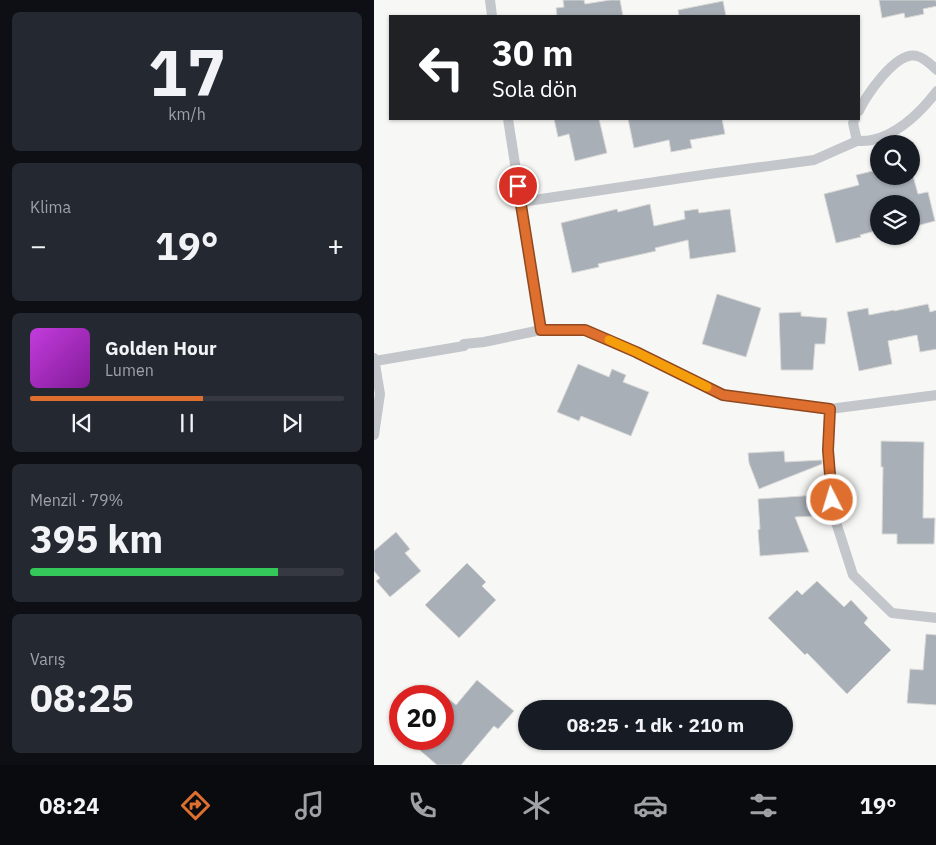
<!DOCTYPE html>
<html lang="tr">
<head>
<meta charset="utf-8">
<style>
  :root { --surface:#171b24; --page:#242831; --text:#f1f3f6; --muted:#9ea1a6; --line:#363941; --accent:#de6f2e }
  body { margin:0; font-family:"IBM Plex Sans",sans-serif; background:var(--page); color:var(--text); height:100vh; display:flex; flex-direction:column; font-size:19px; white-space:nowrap }
  * { box-sizing:border-box; margin:0 }
  p { font-size:16px; color:var(--muted) }
  .icon { flex:none; width:28px; height:28px; fill:none; stroke:currentColor; stroke-width:2; stroke-linecap:round; stroke-linejoin:round }
  .map { position:relative; flex:1; overflow:hidden }
  .drawer { display:flex; flex-direction:column; gap:12px; padding:12px; background:#0d0f14; width:374px }
  .drawer>* { flex:none }
  .hud { position:absolute; left:15px; top:15px; width:471px; height:105px; border-radius:0px; box-shadow:0 1px 4px #0004; background:#202124; color:#fff; overflow:hidden }
  .controls { position:absolute; left:496px; top:135px; display:grid; gap:10px }
  .controls a { display:grid; place-items:center; width:50px; height:50px; border-radius:50%; background:var(--surface); box-shadow:0 1px 4px #0004; font-size:25px }
  .speed { position:absolute; left:15px; top:685px; display:flex; gap:10px; font-size:25px; font-weight:700; text-align:center }
  .speed>* { display:grid; place-content:center; width:65px; height:65px; border-radius:50%; background:var(--surface); box-shadow:0 1px 4px #0004; line-height:1 }
  .speed .limit { border:8px solid #d22; background:#fff; color:#111 }
  .pin { position:absolute; display:grid; place-items:center; width:42px; height:42px; color:#fff; margin:-21px; border:2px solid #fff; border-radius:50%; box-shadow:0 1px 5px #0007 }
  .me { position:absolute; width:55px; margin:-28px; rotate:355deg; stroke-linejoin:round; filter:drop-shadow(0 0 4px #0008) }
  .turn { display:flex; align-items:center; gap:18px; height:105px; padding:0 20px; font-size:22px }
  .turn .icon { width:65px; height:65px; stroke-width:2.5 }
  .turn b { display:block; font-size:35px; line-height:42px }
  .big { font-size:38px; font-weight:800; line-height:1.1 }
  .drawer .widget { flex:1; display:flex; flex-direction:column; justify-content:center; gap:8px; min-width:0; padding:0 18px; border-radius:8px; background:var(--page) }
  .drawer .dial { align-items:center; gap:0 }
  .dial b { font-size:65px; line-height:1 }
  .song { display:flex; align-items:center; gap:15px }
  .cover { width:60px; height:60px; border-radius:8px; background:linear-gradient(135deg,hsl(290 70% 55%),hsl(290 70% 35%)) }
  .played { height:5px; border-radius:2px; background:linear-gradient(90deg,var(--accent) 55%,var(--line) 55%) }
  .keys { display:flex; justify-content:space-around; direction:ltr }
  .heat { display:flex; justify-content:space-between; align-items:center; font-size:28px; direction:ltr }
  .charge { height:8px; border-radius:4px; background:linear-gradient(90deg,#34c759 79%,var(--line) 0) }
  .trip { position:absolute; left:144px; top:700px; width:275px; height:50px; border-radius:25px; background:var(--surface); box-shadow:0 1px 4px #0004; font-weight:800; line-height:50px; text-align:center }
  .menu { display:flex; height:80px; justify-content:space-around; align-items:center; background:#090b0e; color:var(--muted) }
  .menu .icon { width:35px; height:35px }
  .menu .active { color:var(--accent) }
  .menu b { font-size:22px; color:var(--text) }
  main { display:flex; flex:1; min-height:0 }
  .map>svg:first-child { display:block }
  .building { fill:#a9afb7; stroke:#d9d9d7 }
  .lines { fill:none; stroke-linecap:round; stroke-linejoin:round }
  .lane { stroke:#c3c6ca; stroke-width:10 }
  .route-casing { stroke:#90481e; stroke-width:12 }
  .route { stroke:#de6f2e; stroke-width:9 }
  .slow { stroke:#f59e0b; stroke-width:9 }
</style>
</head>
<body>
<main>
<section class="drawer">
<div class="widget dial"><b>17</b><p>km/h</p></div>
<div class="widget"><p>Klima</p>
<div class="heat"><a>−</a><b class="big">19°</b><a>+</a></div>
</div>
<div class="widget">
<div class="song"><i class="cover"></i><div><b>Golden Hour</b><p>Lumen</p></div></div>
<div class="played"></div>
<div class="keys"><svg class="icon" aria-label="previous" viewBox="0 0 24 24"><path d="M18 5L8 12l10 7zM5 5v14"/></svg><svg class="icon" aria-label="pause" viewBox="0 0 24 24"><path d="M8 5v14M16 5v14"/></svg><svg class="icon" aria-label="next" viewBox="0 0 24 24"><path d="M6 5l10 7-10 7zM19 5v14"/></svg></div>
</div>
<div class="widget"><p>Menzil · 79%</p><b class="big">395 km</b><div class="charge"></div></div>
<div class="widget"><p>Varış</p><b class="big">08:25</b></div>
</section>
<div class="map">
<svg width="563" height="765" viewBox="0 0 563 765">
  <rect width="100%" height="100%" fill="#f7f8f5"/>
  <path class="building" d="M189,0H210L211,4L236,0H246L249,16H183L182,8L190,7Z
    M505,0H562L563,6L549,9L550,14L531,18L530,13L508,18Z
    M349,1L352,16H305L304,10Z
    M180,119H225L233,153L201,161L195,134L184,137Z
    M254,119H348L351,134L316,140L318,148L297,152L295,140L260,148Z
    M503,170L504,176H539L544,194L554,192L561,221L542,226L540,219L538,220V204H505V230L486,235L487,237L462,243L450,194L485,185L482,175Z
    M276,204L280,226L311,219L310,211L324,209L325,213L356,209L362,252L316,259L314,240L281,248L282,251L224,264L225,267L198,273L187,223L243,209L244,212Z
    M343,294L387,308L372,357L328,344Z
    M554,304L556,312L563,310V349L546,352L543,335L514,341L518,364L485,371L473,312L494,308L495,315L520,310V311Z
    M427,312V316L453,318L451,344H441L439,370H407L405,313Z
    M204,364L235,377L238,369L252,375L249,382L275,392L257,436L207,416L205,421L183,412Z
    M507,441L550,442L549,518H561L560,544H523V534H508L509,467H507Z
    M410,451L411,462L448,460V464L385,489L375,463L374,453Z
    M443,495L444,516L421,517L435,552L386,556L384,530L386,529L384,499Z
    M22,532L36,549L31,553L47,571L16,597L2,581L6,578L0,571V551Z
    M93,563L112,582L108,586L122,600L85,638L51,605Z
    M443,581L470,607L477,600L494,618L490,623L517,650L473,694L433,653L431,655L394,618L423,590L428,595Z
    M552,634L563,635V705L533,703L536,669L549,670Z
    M103,680L140,711L124,729L120,726L87,765H63L41,746L48,739H69V694L82,705Z"/>
  <g class="lines">
    <path class="lane" d="M116,0L118,16
      M485,111C492,95 523,50 543,56C551,58 557,65 563,70
      M134,119L167,330
      M481,119L479,123L483,141C488,141 493,141 498,140C525,134 546,113 563,91
      M147,202L335,174L440,160L483,141
      M0,358L6,394L0,435
      M1,361L90,346V344L110,342L167,330H211L262,352L349,395L456,409L563,395
      M456,409L454,450L460,516L479,575L518,613L563,618"/>
  </g>
  <g class="lines">
    <g class="route-casing">
      <path id="route" d="M144,186L167,330H211L262,352L349,395L456,409L454,450L458,500"/>
    </g>
    <use href="#route" class="route"/>
    <path class="slow" d="M235,340L262,352L333,387"/>
  </g>
</svg>
<div class="controls">
<a><svg class="icon" aria-label="search" viewBox="0 0 24 24"><circle cx="10" cy="10" r="6"/><path d="M15 15l6 6"/></svg></a>
<a><svg class="icon" aria-label="layers" viewBox="0 0 24 24"><path d="M12 4l9 5-9 5-9-5zM3 14l9 5 9-5"/></svg></a>
</div>
<div class="speed"><div class="limit">20</div></div>
<div class="pin" style="left:144px;top:186px;background:#d93025"><svg class="icon" aria-label="arrive" viewBox="0 0 24 24"><path d="M6 21V4h12l-3 4 3 4H6"/></svg></div>
<svg class="me" style="left:458px;top:500px" viewBox="-20 -20 40 40"><circle r="17" fill="#de6f2e" stroke="#fff" stroke-width="3"/><path d="M0-11L8 9 0 5-8 9z" fill="#fff"/></svg>
<div class="trip">08:25 · 1 dk · 210 m</div>
<div class="hud">
<div class="turn"><svg class="icon" aria-label="left" viewBox="0 0 24 24"><path d="M17 20v-9H6M10 6l-5 5 5 5"/></svg><div><b>30 m</b>Sola dön</div></div>
</div>
</div>
</main>
<nav class="menu">
<b>08:24</b>
<svg class="icon active" aria-label="directions" viewBox="0 0 24 24"><path d="M12 3l9 9-9 9-9-9zM9 14v-3h6M13 9l2 2-2 2"/></svg>
<svg class="icon" aria-label="music" viewBox="0 0 24 24"><path d="M9 18V5l10-2v13"/><circle cx="6" cy="18" r="3"/><circle cx="16" cy="16" r="3"/></svg>
<svg class="icon" aria-label="phone" viewBox="0 0 24 24"><path d="M5 4h4l2 5-3 2q2 4 5 5l2-3 5 2v4C11 20 4 13 5 4z"/></svg>
<svg class="icon" aria-label="climate" viewBox="0 0 24 24"><path d="M12 3v18M4 7l16 10M4 17L20 7"/></svg>
<svg class="icon" aria-label="car" viewBox="0 0 24 24"><path d="M5 17H2v-5l4-1 3-4h7l3 4 3 1v5h-3M9 17h6M6 11h13"/><circle cx="7" cy="17" r="2"/><circle cx="17" cy="17" r="2"/></svg>
<svg class="icon" aria-label="filters" viewBox="0 0 24 24"><path d="M4 7h16M4 17h16"/><circle cx="9" cy="7" r="2"/><circle cx="15" cy="17" r="2"/></svg>
<b>19°</b>
</nav>
</body>
</html>
